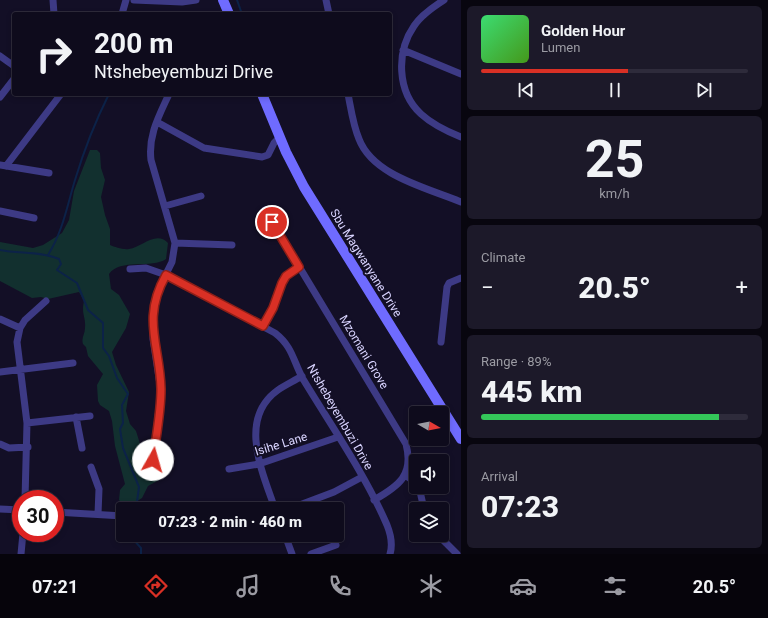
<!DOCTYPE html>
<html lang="en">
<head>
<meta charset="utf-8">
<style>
  :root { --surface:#0e0b1c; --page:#1c1929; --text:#f1f3f6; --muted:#9b9ba3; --line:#2e2b3b; --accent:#d93025 }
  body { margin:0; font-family:Roboto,sans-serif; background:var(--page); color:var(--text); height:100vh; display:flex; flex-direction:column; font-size:15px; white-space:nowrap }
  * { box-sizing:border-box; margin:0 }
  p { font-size:13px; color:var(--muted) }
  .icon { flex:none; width:22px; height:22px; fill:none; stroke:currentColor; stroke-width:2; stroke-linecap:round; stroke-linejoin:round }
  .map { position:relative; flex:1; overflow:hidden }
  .panel { display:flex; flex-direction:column; gap:6px; padding:6px; background:#08060f; width:307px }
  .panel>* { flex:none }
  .guide { position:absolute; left:12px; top:12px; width:380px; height:84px; border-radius:4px; box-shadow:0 2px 6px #0003,0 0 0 1px var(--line); background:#0e0b1c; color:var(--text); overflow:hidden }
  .needle { width:26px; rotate:99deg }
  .fabs { position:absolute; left:409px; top:406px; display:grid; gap:8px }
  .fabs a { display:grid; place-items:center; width:40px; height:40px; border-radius:4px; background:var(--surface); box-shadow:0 2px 6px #0003,0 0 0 1px var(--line); font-size:20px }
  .speed { position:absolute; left:12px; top:490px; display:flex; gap:8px; font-size:20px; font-weight:700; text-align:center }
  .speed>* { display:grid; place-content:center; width:52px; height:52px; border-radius:50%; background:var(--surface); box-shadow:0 2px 6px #0003,0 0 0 1px var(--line); line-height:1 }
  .speed .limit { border:6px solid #d22; background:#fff; color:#111 }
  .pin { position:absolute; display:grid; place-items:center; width:34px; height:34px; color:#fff; margin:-17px; border:2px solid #fff; border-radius:50%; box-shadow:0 1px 4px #0007 }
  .me { position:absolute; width:44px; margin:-22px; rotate:7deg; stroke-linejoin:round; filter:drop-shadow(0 0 3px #0008) }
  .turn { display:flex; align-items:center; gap:14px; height:84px; padding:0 16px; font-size:18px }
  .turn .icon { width:52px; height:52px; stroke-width:2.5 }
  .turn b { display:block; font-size:28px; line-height:34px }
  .big { font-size:30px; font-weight:800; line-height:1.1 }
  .panel .widget { flex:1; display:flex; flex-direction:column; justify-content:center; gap:6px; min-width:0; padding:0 14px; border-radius:6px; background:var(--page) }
  .panel .dial { align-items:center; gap:0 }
  .dial b { font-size:52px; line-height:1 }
  .song { display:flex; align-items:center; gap:12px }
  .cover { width:48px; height:48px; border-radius:6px; background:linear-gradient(135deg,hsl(140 70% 55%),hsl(100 70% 35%)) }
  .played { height:4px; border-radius:2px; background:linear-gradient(90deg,var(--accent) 55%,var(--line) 55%) }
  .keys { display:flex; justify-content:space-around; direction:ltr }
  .heat { display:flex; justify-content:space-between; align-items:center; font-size:22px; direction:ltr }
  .charge { height:6px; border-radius:3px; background:linear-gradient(90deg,#34c759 89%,var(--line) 0) }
  .trip { position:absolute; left:116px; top:502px; width:228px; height:40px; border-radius:4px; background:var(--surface); box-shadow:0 2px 6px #0003,0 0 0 1px var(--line); font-weight:800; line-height:40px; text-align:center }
  .menu { display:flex; height:64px; justify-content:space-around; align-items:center; background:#06040b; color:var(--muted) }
  .menu .icon { width:28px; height:28px }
  .menu .selected { color:var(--accent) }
  .menu b { font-size:18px; color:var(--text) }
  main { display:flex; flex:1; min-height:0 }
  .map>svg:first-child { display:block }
  .green { fill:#12302f }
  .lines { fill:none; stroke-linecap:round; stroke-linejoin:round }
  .stream { stroke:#0c2248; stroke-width:2 }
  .minor { stroke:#3d3a85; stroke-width:7 }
  .secondary { stroke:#6f6bff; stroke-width:10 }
  .route-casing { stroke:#8d1f18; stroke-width:10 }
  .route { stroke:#d93025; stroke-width:7 }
  .labels { text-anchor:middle; stroke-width:4; stroke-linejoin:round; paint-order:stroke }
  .street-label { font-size:12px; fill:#d9d4ff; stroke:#130f26 }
</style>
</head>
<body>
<main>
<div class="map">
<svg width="461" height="554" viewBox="0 0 461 554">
  <rect width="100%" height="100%" fill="#130f26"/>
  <path class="green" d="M90,150H97L100,153L101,168L105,180L101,197L105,215L110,229V245C115,247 123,250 129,249C142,247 156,230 168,243L166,259C152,269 120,258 109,274L111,289L119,295L130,314L126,328L112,352L116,365L129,392L126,411L130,424L136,431L142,450L148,455L161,479L148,486L142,498L131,505L122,503L119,500L120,490L125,484L115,446L112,421L109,411L100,405L98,401L97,385L103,374L88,356L86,347L83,344C81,338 85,334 85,328C86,316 81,315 84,301L79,292L48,299L41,297L32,298L0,281V242L33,248L43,245L62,233L69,220L74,191Z"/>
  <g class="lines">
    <path class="stream" d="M237,0L242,14
      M0,250C20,254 40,251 59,259L61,264L57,270L77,283L88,310L103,323V348L109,356L117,378L128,394L122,405L123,423L120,429L123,448L139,487L136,509
      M48,255C63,231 67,206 75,180C84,150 95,122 109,94
      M133,535V539L141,548V554"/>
    <path class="minor" d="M53,0L54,14
      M134,0L182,2L196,0
      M326,0L329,14
      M444,0C433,7 421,15 414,26C396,52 397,92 421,114C433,125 446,131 461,137
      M122,14L126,0
      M403,50L461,74
      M0,56L14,66
      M348,94C351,109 353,125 359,139C373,176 428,188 461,202
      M0,97L14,79
      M157,122L204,148L262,157L268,155L274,143L280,137
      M0,165L49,173
      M6,166L61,94
      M165,206L201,196
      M265,210L406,444C414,475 399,486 374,500
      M0,211L34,218
      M175,243L232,245
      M130,269L146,268L166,275L275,333C293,347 293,361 303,379C332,427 365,474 387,525C391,535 393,544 390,554
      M0,319L20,328
      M263,326L273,308L282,283L286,276L299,267
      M441,342L447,287L449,283L461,278
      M0,372L73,363
      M76,417L82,448
      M27,423L90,416
      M0,444L9,448L28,447
      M153,460L161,391L153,339V319L157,292L172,262L175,243L151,160C148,135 159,116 169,94
      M91,467L99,489L98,514
      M229,469L259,464L338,437
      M405,475L416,483
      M419,487L424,509
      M25,499L27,423L17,342L20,328L25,320L46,301
      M0,509L21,510
      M275,509C263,473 237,419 278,390C285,385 294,381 302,376
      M289,509L334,492L362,477
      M55,512L123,516
      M285,535L292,554
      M438,535L457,554
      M21,554L23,533
      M311,554L336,545"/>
    <path class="secondary" d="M223,0L229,14
      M262,94L286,152L304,187L461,439"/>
  </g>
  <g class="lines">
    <g class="route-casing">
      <path id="route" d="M153,460C156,437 161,412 161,389C160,345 141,319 166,275L263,326L273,308L282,283L286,276L299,267L272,222"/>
    </g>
    <use href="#route" class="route"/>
  </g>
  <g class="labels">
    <g class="street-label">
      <text transform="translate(366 263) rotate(58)" y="4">Sbu Magwanyane Drive</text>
      <text transform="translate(364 352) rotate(59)" y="4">Mzomani Grove</text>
      <text transform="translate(340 417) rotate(60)" y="4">Ntshebeyembuzi Drive</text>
      <text transform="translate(281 444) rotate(-17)" y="4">Isihe Lane</text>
    </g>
  </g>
</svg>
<div class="fabs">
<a><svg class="needle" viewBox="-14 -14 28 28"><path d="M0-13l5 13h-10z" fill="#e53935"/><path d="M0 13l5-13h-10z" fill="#9b9ba3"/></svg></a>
<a><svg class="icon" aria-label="sound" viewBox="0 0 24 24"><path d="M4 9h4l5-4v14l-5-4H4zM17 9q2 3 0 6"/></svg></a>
<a><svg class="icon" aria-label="layers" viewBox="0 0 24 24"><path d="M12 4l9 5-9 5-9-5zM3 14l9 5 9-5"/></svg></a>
</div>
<div class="speed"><div class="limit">30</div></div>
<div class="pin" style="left:272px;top:222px;background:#d93025"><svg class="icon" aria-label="arrive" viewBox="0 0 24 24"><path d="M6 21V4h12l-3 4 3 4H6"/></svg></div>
<svg class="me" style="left:153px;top:460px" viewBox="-20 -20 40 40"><circle r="19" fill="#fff"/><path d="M0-13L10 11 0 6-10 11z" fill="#d93025"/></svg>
<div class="trip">07:23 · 2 min · 460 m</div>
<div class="guide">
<div class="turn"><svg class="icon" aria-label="right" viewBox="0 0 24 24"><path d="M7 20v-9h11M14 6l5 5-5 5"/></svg><div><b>200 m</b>Ntshebeyembuzi Drive</div></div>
</div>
</div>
<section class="panel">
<div class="widget">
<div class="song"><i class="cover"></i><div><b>Golden Hour</b><p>Lumen</p></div></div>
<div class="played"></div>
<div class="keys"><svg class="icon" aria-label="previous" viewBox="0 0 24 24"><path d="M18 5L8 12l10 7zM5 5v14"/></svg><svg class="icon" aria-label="pause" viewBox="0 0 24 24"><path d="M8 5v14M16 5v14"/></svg><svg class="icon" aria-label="next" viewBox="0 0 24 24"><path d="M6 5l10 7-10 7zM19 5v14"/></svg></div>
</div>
<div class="widget dial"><b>25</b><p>km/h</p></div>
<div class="widget"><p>Climate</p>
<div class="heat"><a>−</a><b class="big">20.5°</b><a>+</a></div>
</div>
<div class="widget"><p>Range · 89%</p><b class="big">445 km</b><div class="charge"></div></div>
<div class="widget"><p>Arrival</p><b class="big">07:23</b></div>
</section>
</main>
<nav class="menu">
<b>07:21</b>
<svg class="icon selected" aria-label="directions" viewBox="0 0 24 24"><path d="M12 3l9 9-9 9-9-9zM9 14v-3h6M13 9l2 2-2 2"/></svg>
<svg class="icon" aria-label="music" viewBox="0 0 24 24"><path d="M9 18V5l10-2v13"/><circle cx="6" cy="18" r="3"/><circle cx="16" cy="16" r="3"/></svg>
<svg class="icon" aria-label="phone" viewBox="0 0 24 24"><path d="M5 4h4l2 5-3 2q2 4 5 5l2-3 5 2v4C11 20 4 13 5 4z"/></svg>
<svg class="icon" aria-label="climate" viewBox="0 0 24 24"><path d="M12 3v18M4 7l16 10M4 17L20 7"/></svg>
<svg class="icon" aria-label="car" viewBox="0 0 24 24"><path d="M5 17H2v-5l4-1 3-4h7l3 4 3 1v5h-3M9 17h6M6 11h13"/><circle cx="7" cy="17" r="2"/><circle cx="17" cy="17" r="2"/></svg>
<svg class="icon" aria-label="filters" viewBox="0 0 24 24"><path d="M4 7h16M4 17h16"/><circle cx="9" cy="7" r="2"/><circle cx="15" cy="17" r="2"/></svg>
<b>20.5°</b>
</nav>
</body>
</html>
